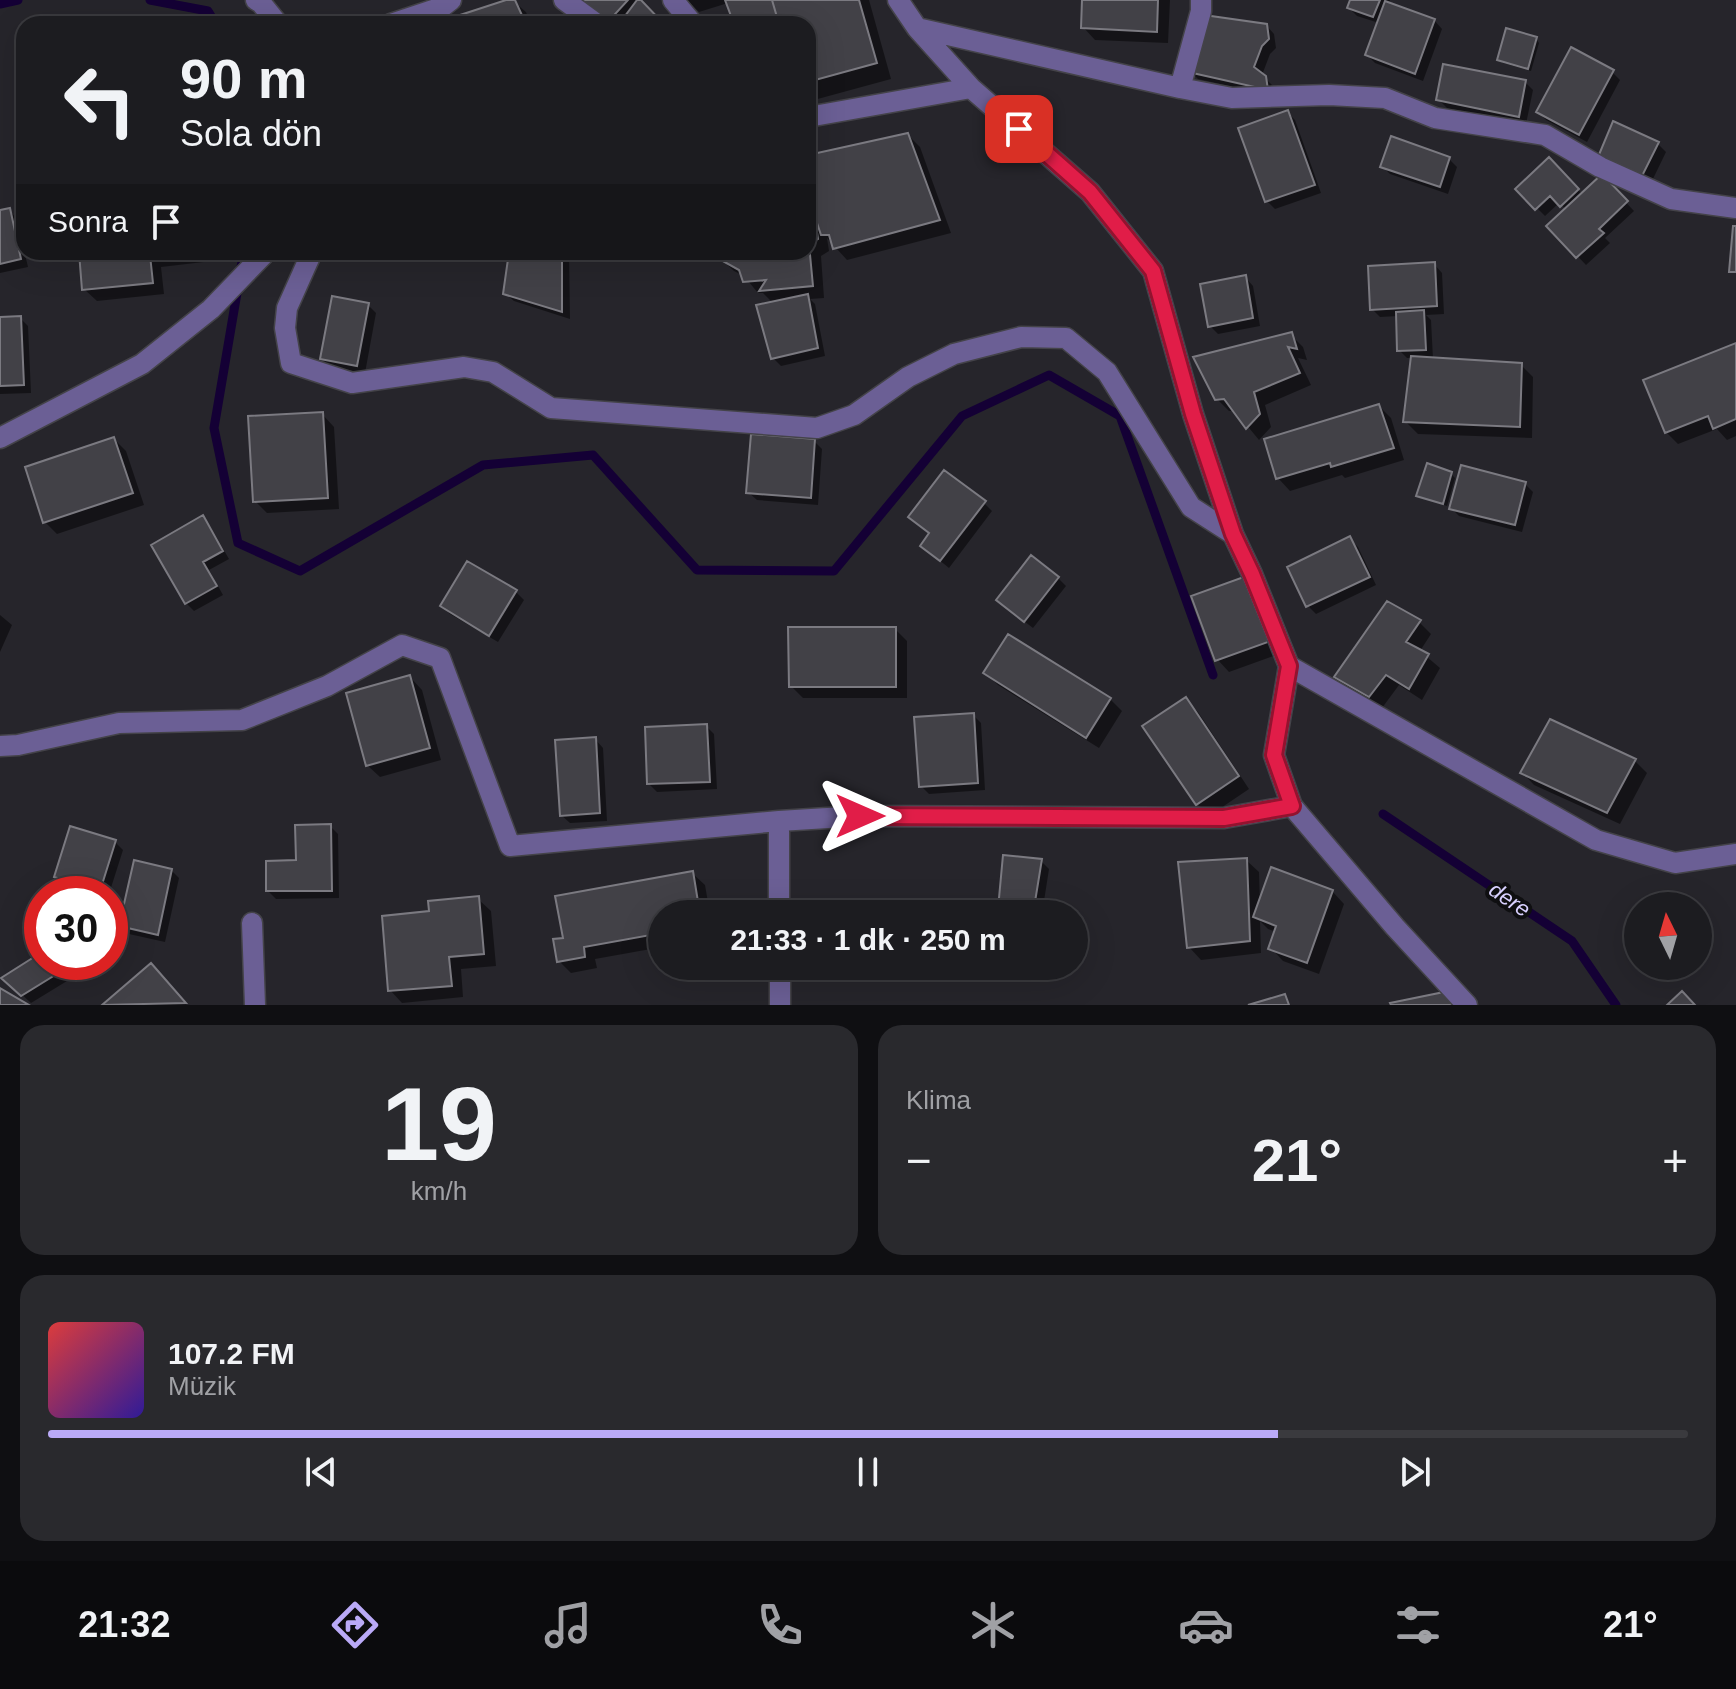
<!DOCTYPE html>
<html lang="tr">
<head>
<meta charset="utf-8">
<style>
  :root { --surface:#1c1c20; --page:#29292d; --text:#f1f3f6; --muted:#a0a1a5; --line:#3a3a3e; --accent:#baaaf7 }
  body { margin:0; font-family:Helvetica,sans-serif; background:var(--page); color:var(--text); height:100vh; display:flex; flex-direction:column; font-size:30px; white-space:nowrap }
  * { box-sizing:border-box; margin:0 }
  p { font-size:26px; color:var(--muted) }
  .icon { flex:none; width:44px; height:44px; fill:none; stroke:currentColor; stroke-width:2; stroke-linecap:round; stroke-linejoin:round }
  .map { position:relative; height:1005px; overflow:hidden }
  .panel { display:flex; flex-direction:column; gap:20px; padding:20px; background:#0f0f12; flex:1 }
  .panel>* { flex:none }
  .banner { position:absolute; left:16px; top:16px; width:800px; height:244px; border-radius:24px; box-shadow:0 8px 32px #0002,0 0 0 2px var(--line); background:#1c1c20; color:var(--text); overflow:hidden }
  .needle { width:52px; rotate:355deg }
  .fabs { position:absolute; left:1624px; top:892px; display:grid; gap:16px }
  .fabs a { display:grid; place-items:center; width:88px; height:88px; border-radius:50%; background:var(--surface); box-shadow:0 8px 32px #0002,0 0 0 2px var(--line); font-size:40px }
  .speed { position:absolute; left:24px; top:876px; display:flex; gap:16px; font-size:40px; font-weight:700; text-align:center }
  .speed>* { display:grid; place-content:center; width:104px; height:104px; border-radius:50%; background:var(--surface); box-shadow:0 8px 32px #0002,0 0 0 2px var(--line); line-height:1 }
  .speed .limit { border:12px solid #d22; background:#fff; color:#111 }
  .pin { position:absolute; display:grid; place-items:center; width:68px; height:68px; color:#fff; margin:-34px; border-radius:16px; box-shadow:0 4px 12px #0006 }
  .me { position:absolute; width:88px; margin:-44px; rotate:90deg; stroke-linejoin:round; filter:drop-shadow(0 0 6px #0008) }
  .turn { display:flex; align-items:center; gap:28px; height:168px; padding:0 32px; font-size:36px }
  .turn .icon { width:104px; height:104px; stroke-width:2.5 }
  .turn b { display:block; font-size:56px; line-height:68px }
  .then { display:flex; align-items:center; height:76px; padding:0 32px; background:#0003; gap:16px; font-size:30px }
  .big { font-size:60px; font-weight:700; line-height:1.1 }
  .panel .card { flex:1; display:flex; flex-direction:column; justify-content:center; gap:12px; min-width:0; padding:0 28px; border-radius:24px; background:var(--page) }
  .panel .dial { align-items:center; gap:0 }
  .dial b { font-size:104px; line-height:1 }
  .song { display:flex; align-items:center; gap:24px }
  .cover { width:96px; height:96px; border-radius:12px; background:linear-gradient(135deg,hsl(0 70% 55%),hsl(250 70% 35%)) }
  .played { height:8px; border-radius:4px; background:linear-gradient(90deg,var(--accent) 75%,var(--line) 75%) }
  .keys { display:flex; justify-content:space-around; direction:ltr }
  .heat { display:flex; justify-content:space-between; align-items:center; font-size:44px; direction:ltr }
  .panel .tiles { flex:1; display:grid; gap:20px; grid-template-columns:1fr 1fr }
  .card:last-child { grid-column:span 2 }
  .trip { position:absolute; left:648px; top:900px; width:440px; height:80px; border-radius:40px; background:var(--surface); box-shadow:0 8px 32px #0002,0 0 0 2px var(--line); font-weight:700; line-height:80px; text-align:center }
  .tab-bar { display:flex; height:128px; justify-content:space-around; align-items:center; background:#0b0b0d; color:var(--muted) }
  .tab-bar .icon { width:56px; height:56px }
  .tab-bar .on { color:var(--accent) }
  .tab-bar b { font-size:36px; color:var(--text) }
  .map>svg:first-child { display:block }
  .shadow { fill:#0007 }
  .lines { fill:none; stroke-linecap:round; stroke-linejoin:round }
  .stream { stroke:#140035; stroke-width:9 }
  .building { fill:#424147; stroke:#7b7a81; stroke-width:2 }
  .street-casing { stroke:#444349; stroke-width:23 }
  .street { stroke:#6b5f95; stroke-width:20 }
  .route-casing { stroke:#92132f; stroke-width:20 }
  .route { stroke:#e11d48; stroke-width:14 }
  .labels { text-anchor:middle; stroke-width:8; stroke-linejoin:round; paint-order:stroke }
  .water-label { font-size:22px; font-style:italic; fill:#d9d1ff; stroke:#0f0f11 }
</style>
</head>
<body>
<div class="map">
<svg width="1736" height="1005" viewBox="0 0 1736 1005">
  <rect width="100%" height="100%" fill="#26252b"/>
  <path class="shadow" d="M512,0L526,12L531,24H455Z
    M575,0H640L662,24H606Z
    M687,0H869L891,79L814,100L808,94V24H736L728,3L699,12Z
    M1084,0H1170L1168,43L1095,40L1083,27Z
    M1352,0H1390L1389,4L1434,20L1442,29L1423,81L1375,63L1367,55L1379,23L1357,16L1349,8Z
    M1266,25L1274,34L1276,48L1270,54L1262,75L1273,86L1275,96L1198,79L1190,71Z
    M1536,39L1539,43L1531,71L1503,63L1499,60Z
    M1612,72L1620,80L1587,142L1546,120L1538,112Z
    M1525,82L1533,90L1526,124L1447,108L1439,100Z
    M1287,112L1295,120L1321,193L1275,209L1267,201Z
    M908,135L920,147L951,233L847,260L827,238L829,251L821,256L824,298L810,299L815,304L825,356L781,366L773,358L774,304L763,293H758L744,276L734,271L721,259L722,252H808V157Z
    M1658,144L1666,152L1651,183L1608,164Z
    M1449,159L1457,167L1448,194L1390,174L1382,166Z
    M1549,160L1583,195L1602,177L1634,211L1605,238L1610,243L1586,265L1549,226L1567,210L1559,203L1545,216L1518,189Z
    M9,210L17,219L28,267L0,273V212Z
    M81,252H211L212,261L161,267L164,294L97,301L84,289Z
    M452,252H479L478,261Z
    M511,252H569L570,319L514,301L505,293Z
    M1434,264L1442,273L1444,314L1426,315L1431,320L1433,359L1521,365L1533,377L1532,438L1418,434L1405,421L1412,358H1407L1399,350L1398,316L1380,317L1372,309Z
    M1245,277L1253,286L1260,326L1218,334L1210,326Z
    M368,305L376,313L365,373L330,367L322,359Z
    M20,318L28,326L31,393L0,394V319Z
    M1291,335L1303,347L1307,360L1298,358L1311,385L1265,405L1271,427L1259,440L1235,411H1229L1217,399Z
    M1736,345V436L1727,440L1717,429L1678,444L1666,432Z
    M1379,406L1391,418L1404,460L1345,478L1342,475L1290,491L1278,478Z
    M322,414L334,427L339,509L267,513L255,501Z
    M114,439L126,451L144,505L57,534L45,522Z
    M814,441L822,449L818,505L757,500L748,492Z
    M1451,474L1455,478L1447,506L1418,495Z
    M1525,484L1533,492L1522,532L1459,516L1451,508Z
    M984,503L992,511L949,568L922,546L931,535L911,517Z
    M202,518L210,526L229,559L209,570L223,595L194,611L186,603L154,545Z
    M1350,539L1358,547L1376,585L1316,614L1308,606Z
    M1252,576L1287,651L1229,672L1217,659Z
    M1058,578L1066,586L1033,628L1007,608Z
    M516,592L524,600L498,642L450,614L442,606Z
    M0,615L12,625L0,652Z
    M1419,622L1431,634L1420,651L1440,668L1422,700L1399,685L1382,708L1349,689L1337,677Z
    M895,629L907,641V698H803L791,686Z
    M986,673L1110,699L1122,711L1099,748L998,685Z
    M410,677L422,690L441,760L380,777L367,765Z
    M1185,700L1198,712L1249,789L1209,816L1197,804Z
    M973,715L981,723L985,790L929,794L921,786Z
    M706,726L714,734L717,789L657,792L649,784Z
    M595,739L603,748L607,821L570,823L561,815Z
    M1635,761L1647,773L1620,824L1534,785L1522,772Z
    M330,826L338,834L339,898L276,899L268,891Z
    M115,842L123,850L109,894H97L65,884L57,876Z
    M1246,860L1259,872L1260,905L1332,891L1344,904L1319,974L1283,961L1271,948L1276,932L1268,929L1260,921L1261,953L1201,960L1189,947Z
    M1041,861L1049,869L1042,914H1006L1001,908Z
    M171,870L179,878L165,942L129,934L121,926Z
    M692,873L705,885L710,914H662V947L595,959L597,968L571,973L559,961L566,940Z
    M478,899L491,911L496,966L461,969L463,997L402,1003L390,990L431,913Z
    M42,954V962H55L67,981L31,1003L4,978Z
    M151,966L187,1005H106Z"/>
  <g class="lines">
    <path class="stream" d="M150,0L208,11L216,24
      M0,4L18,0
      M240,272L244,252
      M238,287L214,428L238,543L300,571L483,465L593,455L697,570L834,571L962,416L1049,375L1120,416L1213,675
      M1383,814L1572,941L1616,1005"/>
  </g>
  <path class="building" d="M506,0H515L526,24H453L451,18Z
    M574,0H628L606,24Z
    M637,0H641L664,24H619Z
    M725,0H772L779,24H734Z
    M772,0H859L877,63L808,82V24H779Z
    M1082,0H1158L1157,32L1081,28Z
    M1350,0H1380L1373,17L1347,8Z
    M1385,1L1435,19L1415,74L1365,55Z
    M1204,15L1267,24L1269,39L1262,46L1254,67L1266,76L1268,90L1188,72Z
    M1506,28L1537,37L1528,69L1497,60Z
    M1571,47L1614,70L1579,135L1536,112Z
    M1443,64L1526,80L1519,117L1436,100Z
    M1288,110L1315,185L1265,202L1238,128Z
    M1613,121L1659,142L1642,176L1598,157Z
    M908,133L940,220L833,249L829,235H821L808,196V155Z
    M1391,136L1450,157L1440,187L1380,167Z
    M1549,157L1579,189L1560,207L1550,196L1535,210L1515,189Z
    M1602,174L1628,201L1599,229L1604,233L1576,258L1546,226Z
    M10,208L21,259L0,264V210Z
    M814,213L818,239L809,244L813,286L759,291L766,280L743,282L739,270L719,259L720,252H808V214Z
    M1733,226H1736V272H1729Z
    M79,252H177L150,255L153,283L82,290Z
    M509,252H562V312L503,294Z
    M1435,262L1437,306L1370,310L1368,266Z
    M1246,275L1253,318L1208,327L1200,284Z
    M808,294L818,348L771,359L756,305Z
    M332,296L369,303L357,366L320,359Z
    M1424,310L1426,350L1397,351L1396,312Z
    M21,316L24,385L0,386V317Z
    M1292,332L1297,349L1288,347L1300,373L1254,392L1260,414L1246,429L1224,399L1215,400L1193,357Z
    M1736,343V419L1713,429L1708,416L1665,433L1643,380Z
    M1411,356L1522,363L1520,427L1403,422Z
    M1379,404L1394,448L1331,467L1330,463L1276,479L1264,439Z
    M323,412L328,498L253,502L248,416Z
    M751,434L815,439L811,498L746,493Z
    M114,437L133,493L43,523L25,467Z
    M1427,463L1452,472L1443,504L1416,496Z
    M1461,465L1526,482L1515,525L1449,509Z
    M944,470L986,501L940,561L920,546L929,533L908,517Z
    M203,515L223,551L203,562L217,586L185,604L151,545Z
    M1350,536L1370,577L1306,607L1287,567Z
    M1031,555L1059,577L1024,622L996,600Z
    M467,561L517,590L489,636L440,606Z
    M1252,574L1276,639L1215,661L1191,596Z
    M1387,601L1421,620L1406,642L1429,654L1409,689L1386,675L1369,697L1334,677Z
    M788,627H896V687H789Z
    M1008,634L1111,698L1086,738L983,673Z
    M410,675L430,748L366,766L346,693Z
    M1186,697L1239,776L1196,805L1142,726Z
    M974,713L978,783L919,787L914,717Z
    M1550,719L1636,759L1607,813L1520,773Z
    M707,724L710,782L647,784L645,727Z
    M596,737L600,813L560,816L555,740Z
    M331,824L332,891H266V861L296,860L295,825Z
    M70,826L116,840L100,891L54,877Z
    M1003,855L1042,859L1033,914L998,909Z
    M1247,858L1250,941L1187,948L1178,862Z
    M134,860L172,869L158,935L119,926Z
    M1271,867L1333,890L1307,963L1268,949L1276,926L1253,917Z
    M693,871L700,914H662V933L584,947L585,957L557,962L553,939L563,938L555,896Z
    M479,896L484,954L449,957L452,986L388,991L382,916L429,911L428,901Z
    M42,952V962H54L60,972L21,996L1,978Z
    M151,963L186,1003L102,1005Z
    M0,988L29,1005H0Z
    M1449,991L1452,1005H1391L1390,1003Z
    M1682,991L1695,1005H1667Z
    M1285,994L1289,1005H1248Z"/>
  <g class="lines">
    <g class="street-casing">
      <path id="street" d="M256,0L261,3L278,24
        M564,0L597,24
        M673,0L693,24
        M898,0L917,28L971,88L1090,192L1153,271L1193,414L1233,534L1252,574L1289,666L1274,755L1292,806L1395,927L1467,1005
        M391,24L442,7L451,0
        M917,28L1180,88L1201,11V0
        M1180,88L1232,98L1329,95L1385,98L1435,118L1545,135L1600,167L1671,199L1736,208
        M808,117L971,88
        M312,252L287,308L285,328L291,363L352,383L464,367L493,372L551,408L817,428L854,415L908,377L954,354L1021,337L1066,338L1107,372L1191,507L1233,534
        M0,438L142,364L211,309L266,252
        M1289,666L1596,840L1675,863L1736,854
        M0,746L18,745L119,723L242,720L327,686L402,645L440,658L510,846L779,821L860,816L1224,818L1292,806
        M779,821V914
        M252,923L255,1005
        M780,966V1005"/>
    </g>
    <use href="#street" class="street"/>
  </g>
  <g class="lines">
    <g class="route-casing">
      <path id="route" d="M860,816L1224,818L1292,806L1274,755L1289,666L1252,574L1233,534L1193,414L1153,271L1090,192L1019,129"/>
    </g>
    <use href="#route" class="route"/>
  </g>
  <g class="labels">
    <g class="water-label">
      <text transform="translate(1510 899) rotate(34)" y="8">dere</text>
    </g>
  </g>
</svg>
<div class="fabs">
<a><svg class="needle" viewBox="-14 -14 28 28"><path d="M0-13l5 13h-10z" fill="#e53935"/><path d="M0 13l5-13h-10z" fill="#a0a1a5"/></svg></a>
</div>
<div class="speed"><div class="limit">30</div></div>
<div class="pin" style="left:1019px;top:129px;background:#d93025"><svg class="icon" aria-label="arrive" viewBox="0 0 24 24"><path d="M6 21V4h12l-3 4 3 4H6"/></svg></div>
<svg class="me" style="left:860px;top:816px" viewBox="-20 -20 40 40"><path d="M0-17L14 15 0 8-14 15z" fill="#e11d48" stroke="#fff" stroke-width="4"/></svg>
<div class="trip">21:33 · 1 dk · 250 m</div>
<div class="banner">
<div class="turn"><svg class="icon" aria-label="left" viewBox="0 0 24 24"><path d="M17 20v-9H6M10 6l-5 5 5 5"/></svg><div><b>90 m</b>Sola dön</div></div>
<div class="then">Sonra<svg class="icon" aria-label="arrive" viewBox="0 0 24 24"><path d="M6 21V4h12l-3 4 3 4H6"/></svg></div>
</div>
</div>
<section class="panel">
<div class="tiles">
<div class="card dial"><b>19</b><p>km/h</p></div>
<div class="card"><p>Klima</p>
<div class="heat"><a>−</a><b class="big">21°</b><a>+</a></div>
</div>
<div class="card">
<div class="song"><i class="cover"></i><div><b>107.2 FM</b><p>Müzik</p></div></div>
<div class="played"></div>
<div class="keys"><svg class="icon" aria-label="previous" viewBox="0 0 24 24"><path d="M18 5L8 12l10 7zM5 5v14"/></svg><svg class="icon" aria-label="pause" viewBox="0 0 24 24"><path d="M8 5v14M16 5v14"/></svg><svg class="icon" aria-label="next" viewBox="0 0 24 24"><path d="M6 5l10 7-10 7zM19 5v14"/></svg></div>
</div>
</div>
</section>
<nav class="tab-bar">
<b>21:32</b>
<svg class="icon on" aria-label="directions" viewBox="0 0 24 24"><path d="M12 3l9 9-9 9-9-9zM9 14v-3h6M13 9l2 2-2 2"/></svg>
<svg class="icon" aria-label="music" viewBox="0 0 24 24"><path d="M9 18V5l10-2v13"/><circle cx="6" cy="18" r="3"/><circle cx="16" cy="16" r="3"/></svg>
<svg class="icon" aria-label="phone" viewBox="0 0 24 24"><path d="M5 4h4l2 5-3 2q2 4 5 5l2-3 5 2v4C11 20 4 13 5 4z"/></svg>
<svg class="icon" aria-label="climate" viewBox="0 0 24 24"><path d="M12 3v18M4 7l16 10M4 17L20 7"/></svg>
<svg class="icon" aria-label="car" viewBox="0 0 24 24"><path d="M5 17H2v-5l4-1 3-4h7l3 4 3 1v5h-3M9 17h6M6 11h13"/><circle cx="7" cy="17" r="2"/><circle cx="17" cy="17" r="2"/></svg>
<svg class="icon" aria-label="filters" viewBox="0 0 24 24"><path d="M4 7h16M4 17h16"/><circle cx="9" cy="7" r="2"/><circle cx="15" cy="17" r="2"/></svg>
<b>21°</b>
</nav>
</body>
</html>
